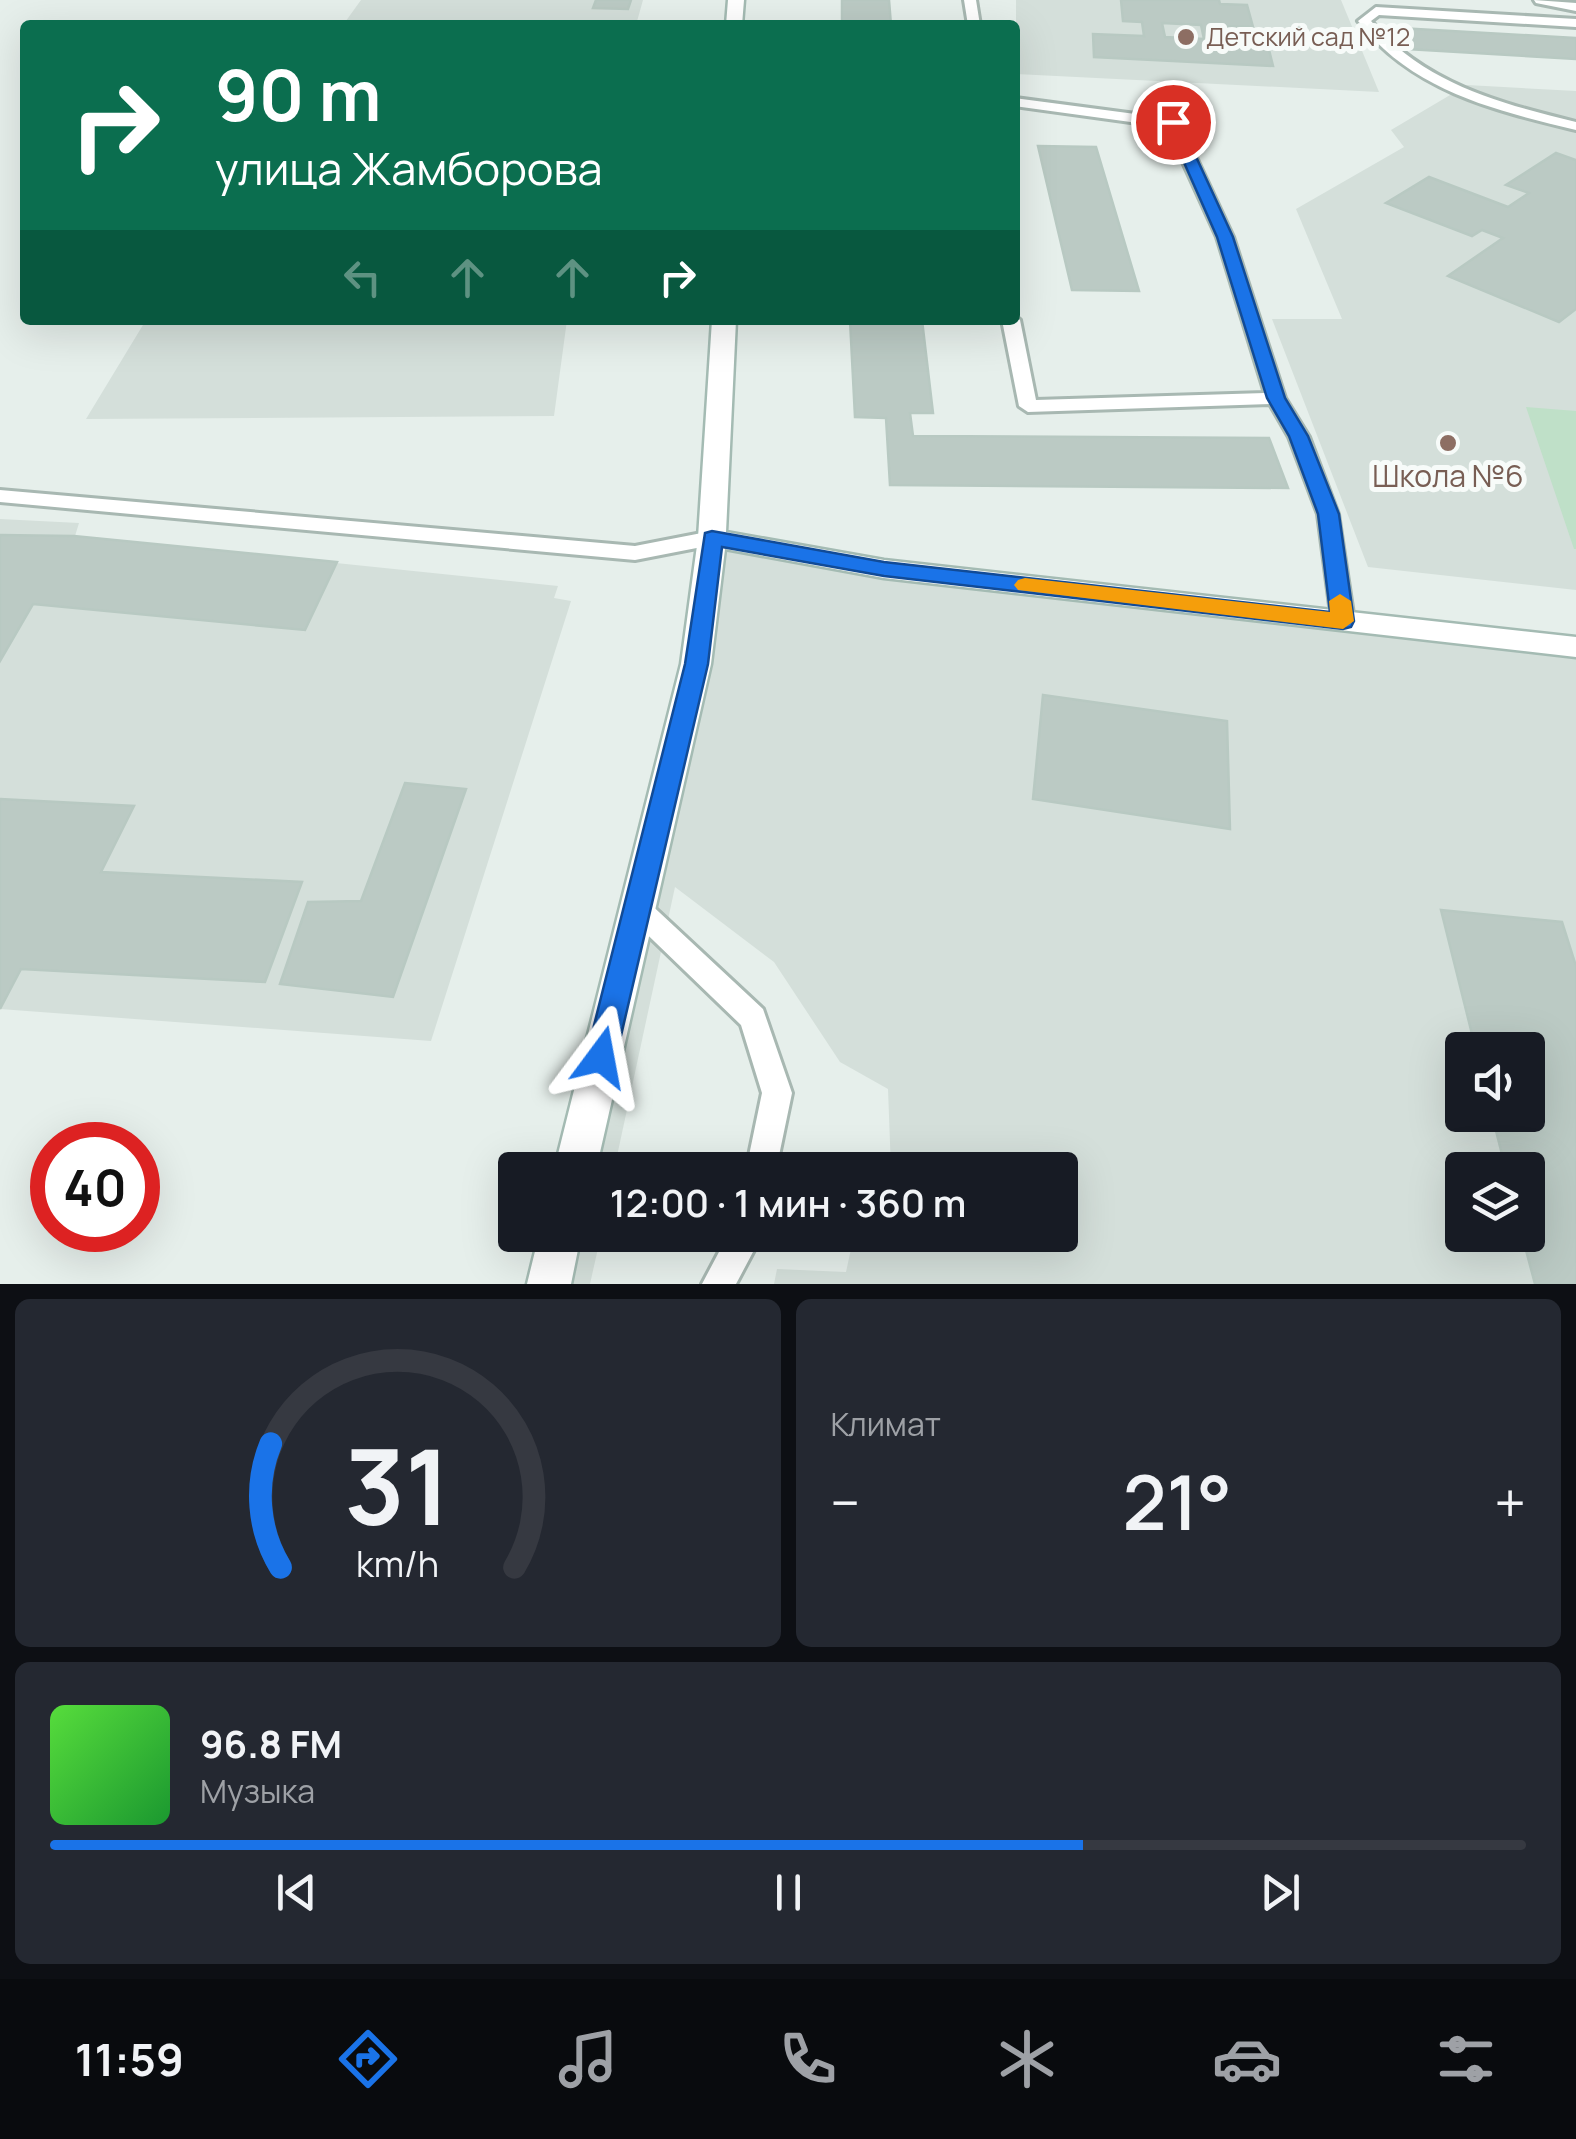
<!DOCTYPE html>
<html lang="ru">
<head>
<meta charset="utf-8">
<style>
  :root { --surface:#171b24; --page:#242831; --text:#f1f3f6; --muted:#9ea1a6; --line:#363941; --accent:#1a73e8 }
  body { margin:0; font-family:Manrope,sans-serif; background:var(--page); color:var(--text); height:100vh; display:flex; flex-direction:column; font-size:38px; white-space:nowrap }
  * { box-sizing:border-box; margin:0 }
  p { font-size:32px; color:var(--muted) }
  .icon { flex:none; width:55px; height:55px; fill:none; stroke:currentColor; stroke-width:2; stroke-linecap:round; stroke-linejoin:round }
  .map { position:relative; height:1284px; overflow:hidden }
  .drawer { display:flex; flex-direction:column; gap:15px; padding:15px; background:#0d0f14; flex:1 }
  .drawer>* { flex:none }
  .hud { position:absolute; left:20px; top:20px; width:1000px; height:305px; border-radius:10px; box-shadow:0 10px 40px #0002; background:#0b6e4f; color:#fff; overflow:hidden }
  .controls { position:absolute; left:1445px; top:1032px; display:grid; gap:20px }
  .controls a { display:grid; place-items:center; width:100px; height:100px; border-radius:10px; background:var(--surface); box-shadow:0 10px 40px #0002; font-size:50px }
  .speed { position:absolute; left:30px; top:1122px; display:flex; gap:20px; font-size:50px; font-weight:700; text-align:center }
  .speed>* { display:grid; place-content:center; width:130px; height:130px; border-radius:50%; background:var(--surface); box-shadow:0 10px 40px #0002; line-height:1 }
  .speed .limit { border:15px solid #d22; background:#fff; color:#111 }
  .pin { position:absolute; display:grid; place-items:center; width:85px; height:85px; color:#fff; margin:-42px; border:5px solid #fff; border-radius:50%; box-shadow:0 2px 10px #0007 }
  .me { position:absolute; width:110px; margin:-55px; rotate:13deg; stroke-linejoin:round; filter:drop-shadow(0 0 8px #0008) }
  .turn { display:flex; align-items:center; gap:35px; height:210px; padding:0 30px; font-size:45px }
  .turn .icon { width:130px; height:130px; stroke-width:2.5 }
  .turn b { display:block; font-size:70px; line-height:85px }
  .lanes { display:flex; align-items:center; height:95px; padding:0 30px; background:#0003; justify-content:center; gap:50px; direction:ltr }
  .lanes .off { opacity:.35 }
  .big { font-size:75px; font-weight:600; line-height:1.1 }
  .drawer .tile { flex:1; display:flex; flex-direction:column; justify-content:center; gap:15px; min-width:0; padding:0 35px; border-radius:15px; background:var(--page) }
  .drawer .dial { align-items:center; gap:0 }
  .dial svg { height:260px; overflow:visible; fill:none; stroke:var(--line); stroke-width:7; stroke-linecap:round; text-anchor:middle }
  .dial text { fill:var(--text); stroke:none }
  .song { display:flex; align-items:center; gap:30px }
  .cover { width:120px; height:120px; border-radius:15px; background:linear-gradient(135deg,hsl(110 70% 55%),hsl(130 70% 35%)) }
  .played { height:10px; border-radius:5px; background:linear-gradient(90deg,var(--accent) 70%,var(--line) 70%) }
  .keys { display:flex; justify-content:space-around; direction:ltr }
  .heat { display:flex; justify-content:space-between; align-items:center; font-size:55px; direction:ltr }
  .drawer .tiles { flex:1; display:grid; gap:15px; grid-template-columns:1fr 1fr }
  .tile:last-child { grid-column:span 2 }
  .trip { position:absolute; left:498px; top:1152px; width:580px; height:100px; border-radius:10px; background:var(--surface); box-shadow:0 10px 40px #0002; font-weight:600; line-height:100px; text-align:center }
  .dock { display:flex; height:160px; justify-content:space-around; align-items:center; background:#090b0e; color:var(--muted) }
  .dock .icon { width:70px; height:70px }
  .dock .selected { color:var(--accent) }
  .dock b { font-size:45px; color:var(--text) }
  .map>svg:first-child { display:block }
  .built { fill:#d4dfda; fill-rule:evenodd }
  .green { fill:#bfe0c8 }
  .building { fill:#bbcac4; stroke:#b8c9c2; stroke-width:2.5; fill-rule:evenodd }
  .lines { fill:none; stroke-linecap:round; stroke-linejoin:round }
  .lane-casing { stroke:#a8b8b2; stroke-width:6 }
  .secondary-casing { stroke:#a4bbb3; stroke-width:5 }
  .lane { fill:#fff; fill-rule:evenodd }
  .secondary { fill:#fff; fill-rule:evenodd }
  .route { fill:#1a73e8; stroke:#114b97; stroke-width:2.5 }
  .slow { fill:#f59e0b }
  .education-dot { fill:#8d6e63; stroke:#f7fbf9; stroke-width:4 }
  .labels { text-anchor:middle; stroke-width:10; stroke-linejoin:round; paint-order:stroke }
  .far-education-label { font-size:25px; fill:#785e54; stroke:#f7fbf9; text-anchor:start }
  .education-label { font-size:30px; fill:#785e54; stroke:#f7fbf9 }
</style>
</head>
<body>
<div class="map">
<svg width="1576" height="1284" viewBox="0 0 1576 1284">
  <rect width="100%" height="100%" fill="#e6efeb"/>
  <path class="built" d="M361,0H643L636,25H343Z
    M1016,0H1341L1379,92L1016,74Z
    M1467,85L1576,91V590L1368,567L1272,319H1342L1296,209L1404,147L1391,130Z
    M146,320H567L554,416L86,419Z
    M0,519L79,523L75,536L558,586L554,598L571,601L431,1041L0,1009Z
    M712,538L884,569L1576,647V1284H774L777,1269L846,1272L854,1235H1060V1170H891L888,1089L840,1062L774,962L675,887L614,1170H575ZM1462,1050H1528V1115H1462ZM1462,1170H1528V1235H1462Z
    M560,1235H601L590,1284H549Z"/>
  <path class="green" d="M1526,407L1576,411V549H1574Z"/>
  <path class="building" d="M596,0H631L628,9L593,8Z
    M842,0H889L891,25H842Z
    M1121,0H1219L1220,4L1247,5L1253,27L1221,26L1224,40L1267,42L1273,66L1094,57L1093,34L1144,36L1142,22L1123,21ZM1162,23L1201,25L1204,39L1165,37Z
    M1399,28L1576,38V59L1407,49Z
    M1038,146L1096,147L1139,291L1072,290Z
    M1556,153L1576,160V309L1559,322L1448,276L1503,238L1482,230L1472,236L1386,203L1429,177L1508,207L1529,193L1506,185Z
    M850,320H922L933,413H910L913,436L1269,438L1288,488L890,485L886,418L855,417Z
    M0,535L74,536L337,562L305,630L33,604L0,661Z
    M1043,695L1227,721L1230,829L1033,799Z
    M405,783L466,789L393,997L280,984L308,902L361,901Z
    M0,799L134,806L101,872L302,882L265,982L21,969L0,1009Z
    M1441,910L1562,922L1576,966V1284H1535L1522,1235H1528V1170H1506L1492,1115H1528V1050H1476Z"/>
  <g class="lines">
    <g class="lane-casing">
      <path id="lane" d="M964,0H976L980,25H968Z
        M1534,0L1576,3V11L1536,3Z
        M1376,7L1576,19V27L1379,15L1371,21C1425,84 1499,103 1576,122V130C1494,110 1412,91 1358,21Z
        M1015,98L1173,119L1180,123L1233,237L1285,398L1309,437L1338,514L1354,621L1351,626H1335L1332,621L1318,514L1289,437L1270,404L1028,412L1019,406L1002,320H1015V316L1020,320L1036,400L1265,393L1217,237L1167,127L1015,106Z
        M0,490L635,546L712,531L722,538L712,545L635,560L0,502Z
        M636,896L645,899L763,1009L792,1093L776,1170H746L762,1093L741,1025L627,915L623,907L627,899Z
        M728,1235H762L736,1284H702Z"/>
    </g>
    <g class="secondary-casing">
      <path id="secondary" d="M728,0H744L742,25H726Z
        M712,320H736L726,532L884,560L1576,637V657L884,578L725,549L711,664L596,1170H554L681,664L698,538Z
        M539,1235H581L571,1284H527Z"/>
    </g>
    <use href="#lane" class="lane"/>
    <use href="#secondary" class="secondary"/>
  </g>
  <path class="route" d="M1173,118L1180,122L1233,237L1285,398L1308,436L1339,514L1354,621L1351,627L1343,629L884,576L722,547L708,664L616,1057L611,1067L601,1071L591,1067L586,1057L685,664L705,533L712,531L884,562L1330,612L1318,514L1289,436L1267,398L1217,237L1166,122Z"/>
  <path class="slow" d="M1025,578L1330,612L1329,601L1340,594L1351,601L1354,621L1343,629L1018,590L1014,585L1018,580Z"/>
  <g class="education-dot">
    <circle cx="1186" cy="37" r="10"/>
    <circle cx="1448" cy="443" r="10"/>
  </g>
  <g class="labels">
    <g class="far-education-label">
      <text x="1206" y="46">Детский сад №12</text>
    </g>
    <g class="education-label">
      <text x="1448" y="487">Школа №6</text>
    </g>
  </g>
</svg>
<div class="controls">
<a><svg class="icon" aria-label="sound" viewBox="0 0 24 24"><path d="M4 9h4l5-4v14l-5-4H4zM17 9q2 3 0 6"/></svg></a>
<a><svg class="icon" aria-label="layers" viewBox="0 0 24 24"><path d="M12 4l9 5-9 5-9-5zM3 14l9 5 9-5"/></svg></a>
</div>
<div class="speed"><div class="limit">40</div></div>
<div class="pin" style="left:1173px;top:122px;background:#d93025"><svg class="icon" aria-label="arrive" viewBox="0 0 24 24"><path d="M6 21V4h12l-3 4 3 4H6"/></svg></div>
<svg class="me" style="left:601px;top:1057px" viewBox="-20 -20 40 40"><path d="M0-17L14 15 0 8-14 15z" fill="#1a73e8" stroke="#fff" stroke-width="4"/></svg>
<div class="trip">12:00 · 1 мин · 360 m</div>
<div class="hud">
<div class="turn"><svg class="icon" aria-label="right" viewBox="0 0 24 24"><path d="M7 20v-9h11M14 6l5 5-5 5"/></svg><div><b>90 m</b>улица Жамборова</div></div>
<div class="lanes"><svg class="icon off" aria-label="left" viewBox="0 0 24 24"><path d="M17 20v-9H6M10 6l-5 5 5 5"/></svg><svg class="icon off" aria-label="ahead" viewBox="0 0 24 24"><path d="M12 20V5M6 11l6-6 6 6"/></svg><svg class="icon off" aria-label="ahead" viewBox="0 0 24 24"><path d="M12 20V5M6 11l6-6 6 6"/></svg><svg class="icon" aria-label="right" viewBox="0 0 24 24"><path d="M7 20v-9h11M14 6l5 5-5 5"/></svg></div>
</div>
</div>
<section class="drawer">
<div class="tiles">
<div class="tile dial"><svg viewBox="0 0 100 80">
<path d="M14 69A42 42 0 1 1 86 69"/>
<path d="M14 69A42 42 0 0 1 11 31" stroke="#1a73e8"/>
<text x="50" y="56" font-size="32" font-weight="700">31</text>
<text x="50" y="72" font-size="11">km/h</text>
</svg></div>
<div class="tile"><p>Климат</p>
<div class="heat"><a>−</a><b class="big">21°</b><a>+</a></div>
</div>
<div class="tile">
<div class="song"><i class="cover"></i><div><b>96.8 FM</b><p>Музыка</p></div></div>
<div class="played"></div>
<div class="keys"><svg class="icon" aria-label="previous" viewBox="0 0 24 24"><path d="M18 5L8 12l10 7zM5 5v14"/></svg><svg class="icon" aria-label="pause" viewBox="0 0 24 24"><path d="M8 5v14M16 5v14"/></svg><svg class="icon" aria-label="next" viewBox="0 0 24 24"><path d="M6 5l10 7-10 7zM19 5v14"/></svg></div>
</div>
</div>
</section>
<nav class="dock">
<b>11:59</b>
<svg class="icon selected" aria-label="directions" viewBox="0 0 24 24"><path d="M12 3l9 9-9 9-9-9zM9 14v-3h6M13 9l2 2-2 2"/></svg>
<svg class="icon" aria-label="music" viewBox="0 0 24 24"><path d="M9 18V5l10-2v13"/><circle cx="6" cy="18" r="3"/><circle cx="16" cy="16" r="3"/></svg>
<svg class="icon" aria-label="phone" viewBox="0 0 24 24"><path d="M5 4h4l2 5-3 2q2 4 5 5l2-3 5 2v4C11 20 4 13 5 4z"/></svg>
<svg class="icon" aria-label="climate" viewBox="0 0 24 24"><path d="M12 3v18M4 7l16 10M4 17L20 7"/></svg>
<svg class="icon" aria-label="car" viewBox="0 0 24 24"><path d="M5 17H2v-5l4-1 3-4h7l3 4 3 1v5h-3M9 17h6M6 11h13"/><circle cx="7" cy="17" r="2"/><circle cx="17" cy="17" r="2"/></svg>
<svg class="icon" aria-label="filters" viewBox="0 0 24 24"><path d="M4 7h16M4 17h16"/><circle cx="9" cy="7" r="2"/><circle cx="15" cy="17" r="2"/></svg>
</nav>
</body>
</html>
